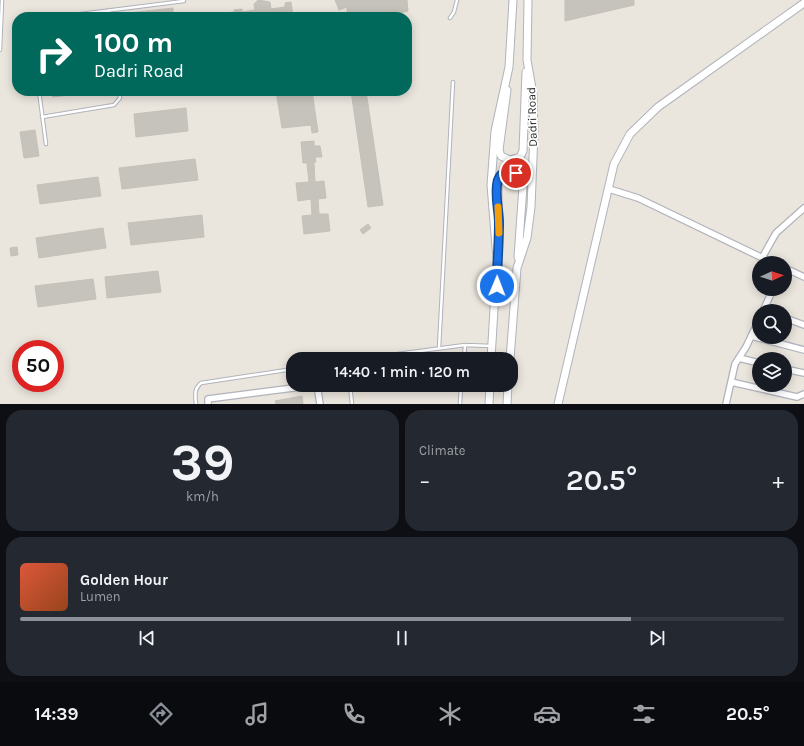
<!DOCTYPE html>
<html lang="en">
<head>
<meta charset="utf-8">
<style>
  :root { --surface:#171b24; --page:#242831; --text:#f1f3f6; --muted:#9ea1a6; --line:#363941; --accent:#8c9099 }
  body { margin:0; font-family:Karla,sans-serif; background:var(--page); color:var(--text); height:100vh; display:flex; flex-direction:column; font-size:15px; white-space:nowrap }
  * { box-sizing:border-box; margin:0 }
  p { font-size:13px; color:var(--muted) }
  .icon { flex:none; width:22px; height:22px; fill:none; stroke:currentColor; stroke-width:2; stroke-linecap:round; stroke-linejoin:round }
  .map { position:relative; height:404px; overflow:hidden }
  .side { display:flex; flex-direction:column; gap:6px; padding:6px; background:#0d0f14; flex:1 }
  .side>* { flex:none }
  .top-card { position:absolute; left:12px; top:12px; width:400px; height:84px; border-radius:16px; box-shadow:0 2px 10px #0003; background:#00695c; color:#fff; overflow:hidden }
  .needle { width:26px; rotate:87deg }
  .controls { position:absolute; left:752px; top:256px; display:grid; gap:8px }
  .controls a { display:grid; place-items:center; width:40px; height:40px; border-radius:50%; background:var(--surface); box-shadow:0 2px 10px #0003; font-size:20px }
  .speed { position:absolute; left:12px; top:340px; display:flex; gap:8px; font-size:20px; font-weight:700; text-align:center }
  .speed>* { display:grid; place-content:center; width:52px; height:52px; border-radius:50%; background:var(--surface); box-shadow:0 2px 10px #0003; line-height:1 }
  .speed .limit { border:6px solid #d22; background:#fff; color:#111 }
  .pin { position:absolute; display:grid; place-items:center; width:34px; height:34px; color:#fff; margin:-17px; border:2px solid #fff; border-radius:50%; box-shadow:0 1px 4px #0007 }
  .me { position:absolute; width:44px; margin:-22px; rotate:1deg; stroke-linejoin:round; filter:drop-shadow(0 0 3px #0008) }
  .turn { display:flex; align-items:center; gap:14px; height:84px; padding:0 16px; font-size:18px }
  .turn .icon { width:52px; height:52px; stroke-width:2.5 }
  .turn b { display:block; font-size:28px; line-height:34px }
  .big { font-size:30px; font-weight:600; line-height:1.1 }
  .side .widget { flex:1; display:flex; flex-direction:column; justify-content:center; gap:6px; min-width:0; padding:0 14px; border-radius:16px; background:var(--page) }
  .side .dial { align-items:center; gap:0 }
  .dial b { font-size:52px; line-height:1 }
  .song { display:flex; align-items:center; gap:12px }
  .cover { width:48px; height:48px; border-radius:6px; background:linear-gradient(135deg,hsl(10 70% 55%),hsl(20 70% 35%)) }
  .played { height:4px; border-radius:2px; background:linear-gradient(90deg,var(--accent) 80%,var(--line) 80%) }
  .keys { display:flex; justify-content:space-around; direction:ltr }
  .heat { display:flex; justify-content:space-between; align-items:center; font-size:22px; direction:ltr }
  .side .tiles { flex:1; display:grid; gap:6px; grid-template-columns:1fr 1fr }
  .widget:last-child { grid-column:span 2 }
  .trip { position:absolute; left:286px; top:352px; width:232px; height:40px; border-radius:16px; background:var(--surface); box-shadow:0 2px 10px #0003; font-weight:600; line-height:40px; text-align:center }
  .menu { display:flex; height:64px; justify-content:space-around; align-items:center; background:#090b0e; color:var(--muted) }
  .menu .icon { width:28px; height:28px }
  .menu .active { color:var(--accent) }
  .menu b { font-size:18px; color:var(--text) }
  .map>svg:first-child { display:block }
  .building { fill:#c6c3bc; stroke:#c6c1b7 }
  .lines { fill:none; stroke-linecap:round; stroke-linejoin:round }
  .service-casing { stroke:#b1b3bc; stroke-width:4.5 }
  .minor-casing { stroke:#b1b3bc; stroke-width:8 }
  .tertiary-casing { stroke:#b1b3bc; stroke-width:9 }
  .secondary-casing { stroke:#b1b3bc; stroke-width:9 }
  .service { stroke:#fff; stroke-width:2.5 }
  .minor { stroke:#fff; stroke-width:5.5 }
  .tertiary { stroke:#fff; stroke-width:7 }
  .secondary { stroke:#fff; stroke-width:7 }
  .route-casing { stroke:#114b97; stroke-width:10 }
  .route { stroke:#1a73e8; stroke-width:7 }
  .slow { stroke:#f59e0b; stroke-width:7 }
  .labels { text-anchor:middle; stroke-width:3.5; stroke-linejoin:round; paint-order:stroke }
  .street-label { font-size:12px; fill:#2a2a2a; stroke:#fff }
</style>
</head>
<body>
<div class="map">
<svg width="804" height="404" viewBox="0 0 804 404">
  <rect width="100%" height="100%" fill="#eae5dd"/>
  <path class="building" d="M258,0L270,2L271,9L285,7V3L291,2L293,17H223V13L235,12L234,10L242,9V12L255,10L254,4Z
    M335,0H407L408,11L400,13L398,17H367V14L352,16L347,13V7L339,10Z
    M565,0H634V5L565,21Z
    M173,8V17H130L129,13Z
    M52,91H69V95L53,97Z
    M276,91H312L318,132L312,133L311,125L282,128Z
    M351,91H366L383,205L368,207Z
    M186,108L188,131L136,137L134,114Z
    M35,130L39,156L24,158L20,132Z
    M314,141V146H320L322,157H315L316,162H314L315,182L324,181L326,198L318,199L319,214H328L330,231L304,234L302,216L312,215L311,199L298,201L296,183L309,182L307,163H303L301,142Z
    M195,159L198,180L122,189L119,168Z
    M98,177L101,196L40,204L37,185Z
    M202,215L204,237L131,245L128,223Z
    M368,224L371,228L363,234L360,230Z
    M103,228L106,248L39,258L36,238Z
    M17,247L18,255L11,256L10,248Z
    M158,271L161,292L107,298L105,277Z
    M93,279L96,299L38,307L35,286Z
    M302,396L303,404H276L275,401Z"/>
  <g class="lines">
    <g class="service-casing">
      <path id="service" d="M109,10V17
        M57,17L184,1
        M450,18L454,12L457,0
        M0,50L2,0
        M39,91L46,144
        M42,117L114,105L120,98L119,91
        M439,348L453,82
        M360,359L465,345L492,346
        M464,359L465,345
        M350,385L352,404
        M196,404C195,395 194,389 201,383L293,369
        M460,404L461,385"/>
    </g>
    <g class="minor-casing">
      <path id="minor" d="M609,189L638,198L773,263
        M762,258L776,233L804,208
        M785,268L804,277
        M763,311L773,289
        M785,318L804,325
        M751,336L804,350
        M739,358L759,363
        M785,369L804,373
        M731,382L797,397L804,394
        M317,385L320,404
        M208,404V399L317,385
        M726,404L735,364L746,347L759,320"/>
    </g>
    <g class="tertiary-casing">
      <path id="tertiary" d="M558,404L614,164L630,134L658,107L804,3"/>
    </g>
    <g class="secondary-casing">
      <path id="secondary" d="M507,90L499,150L501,156L510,160L520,157L523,151L526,72
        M498,239V180C507,166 520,171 523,186L518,257
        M491,359L497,259L491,185L495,131L509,67L513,0
        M510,359L517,268L527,238L531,207L534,133L533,94L527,60L528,0
        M489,404L490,385
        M507,404L508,385"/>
    </g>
    <use href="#service" class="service"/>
    <use href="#minor" class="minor"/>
    <use href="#tertiary" class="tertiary"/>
    <use href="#secondary" class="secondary"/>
  </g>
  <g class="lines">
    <g class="route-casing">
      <path id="route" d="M497,286C497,265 499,244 499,223C499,210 494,193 498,180C501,171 509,171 516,173"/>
    </g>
    <use href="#route" class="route"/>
    <path class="slow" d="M498,207L499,233"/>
  </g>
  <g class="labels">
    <g class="street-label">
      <text transform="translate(532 117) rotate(-92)" y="4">Dadri Road</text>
    </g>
  </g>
</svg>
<div class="controls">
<a><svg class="needle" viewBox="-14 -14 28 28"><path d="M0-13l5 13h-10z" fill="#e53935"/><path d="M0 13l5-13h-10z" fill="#9ea1a6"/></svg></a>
<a><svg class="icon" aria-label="search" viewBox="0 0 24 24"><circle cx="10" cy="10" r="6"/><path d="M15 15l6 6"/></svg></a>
<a><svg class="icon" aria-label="layers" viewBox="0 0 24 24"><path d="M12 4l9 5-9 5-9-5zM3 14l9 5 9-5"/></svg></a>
</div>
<div class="speed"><div class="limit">50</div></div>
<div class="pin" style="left:516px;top:173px;background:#d93025"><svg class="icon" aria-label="arrive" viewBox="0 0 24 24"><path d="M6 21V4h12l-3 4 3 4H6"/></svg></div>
<svg class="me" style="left:497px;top:286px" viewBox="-20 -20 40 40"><circle r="17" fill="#1a73e8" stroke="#fff" stroke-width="3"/><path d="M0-11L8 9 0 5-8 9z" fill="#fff"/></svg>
<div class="trip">14:40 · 1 min · 120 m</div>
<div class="top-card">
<div class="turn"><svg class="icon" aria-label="right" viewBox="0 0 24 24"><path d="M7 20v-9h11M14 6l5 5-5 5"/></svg><div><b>100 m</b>Dadri Road</div></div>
</div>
</div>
<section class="side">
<div class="tiles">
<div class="widget dial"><b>39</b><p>km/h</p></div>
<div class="widget"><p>Climate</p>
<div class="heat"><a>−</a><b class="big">20.5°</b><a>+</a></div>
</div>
<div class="widget">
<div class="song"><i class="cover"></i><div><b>Golden Hour</b><p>Lumen</p></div></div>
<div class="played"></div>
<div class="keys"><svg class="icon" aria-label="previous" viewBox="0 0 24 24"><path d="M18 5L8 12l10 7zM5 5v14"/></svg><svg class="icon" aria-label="pause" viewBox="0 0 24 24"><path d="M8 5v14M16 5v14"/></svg><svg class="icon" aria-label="next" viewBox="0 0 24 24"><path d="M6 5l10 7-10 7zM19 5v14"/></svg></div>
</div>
</div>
</section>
<nav class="menu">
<b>14:39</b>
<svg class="icon active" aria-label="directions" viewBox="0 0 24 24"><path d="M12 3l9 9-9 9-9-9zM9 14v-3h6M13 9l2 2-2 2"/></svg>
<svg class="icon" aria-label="music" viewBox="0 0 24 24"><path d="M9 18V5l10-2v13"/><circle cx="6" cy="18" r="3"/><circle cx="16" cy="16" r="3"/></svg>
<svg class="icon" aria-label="phone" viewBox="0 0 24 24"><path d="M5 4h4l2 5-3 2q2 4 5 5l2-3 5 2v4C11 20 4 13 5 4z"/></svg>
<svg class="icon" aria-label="climate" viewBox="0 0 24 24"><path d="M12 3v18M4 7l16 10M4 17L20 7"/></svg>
<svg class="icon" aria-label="car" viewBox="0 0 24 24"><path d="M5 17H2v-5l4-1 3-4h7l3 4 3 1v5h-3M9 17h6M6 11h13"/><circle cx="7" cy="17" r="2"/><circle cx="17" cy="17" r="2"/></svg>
<svg class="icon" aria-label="filters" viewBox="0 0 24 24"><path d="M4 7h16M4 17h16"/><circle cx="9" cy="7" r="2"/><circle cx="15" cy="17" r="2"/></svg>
<b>20.5°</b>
</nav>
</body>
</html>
